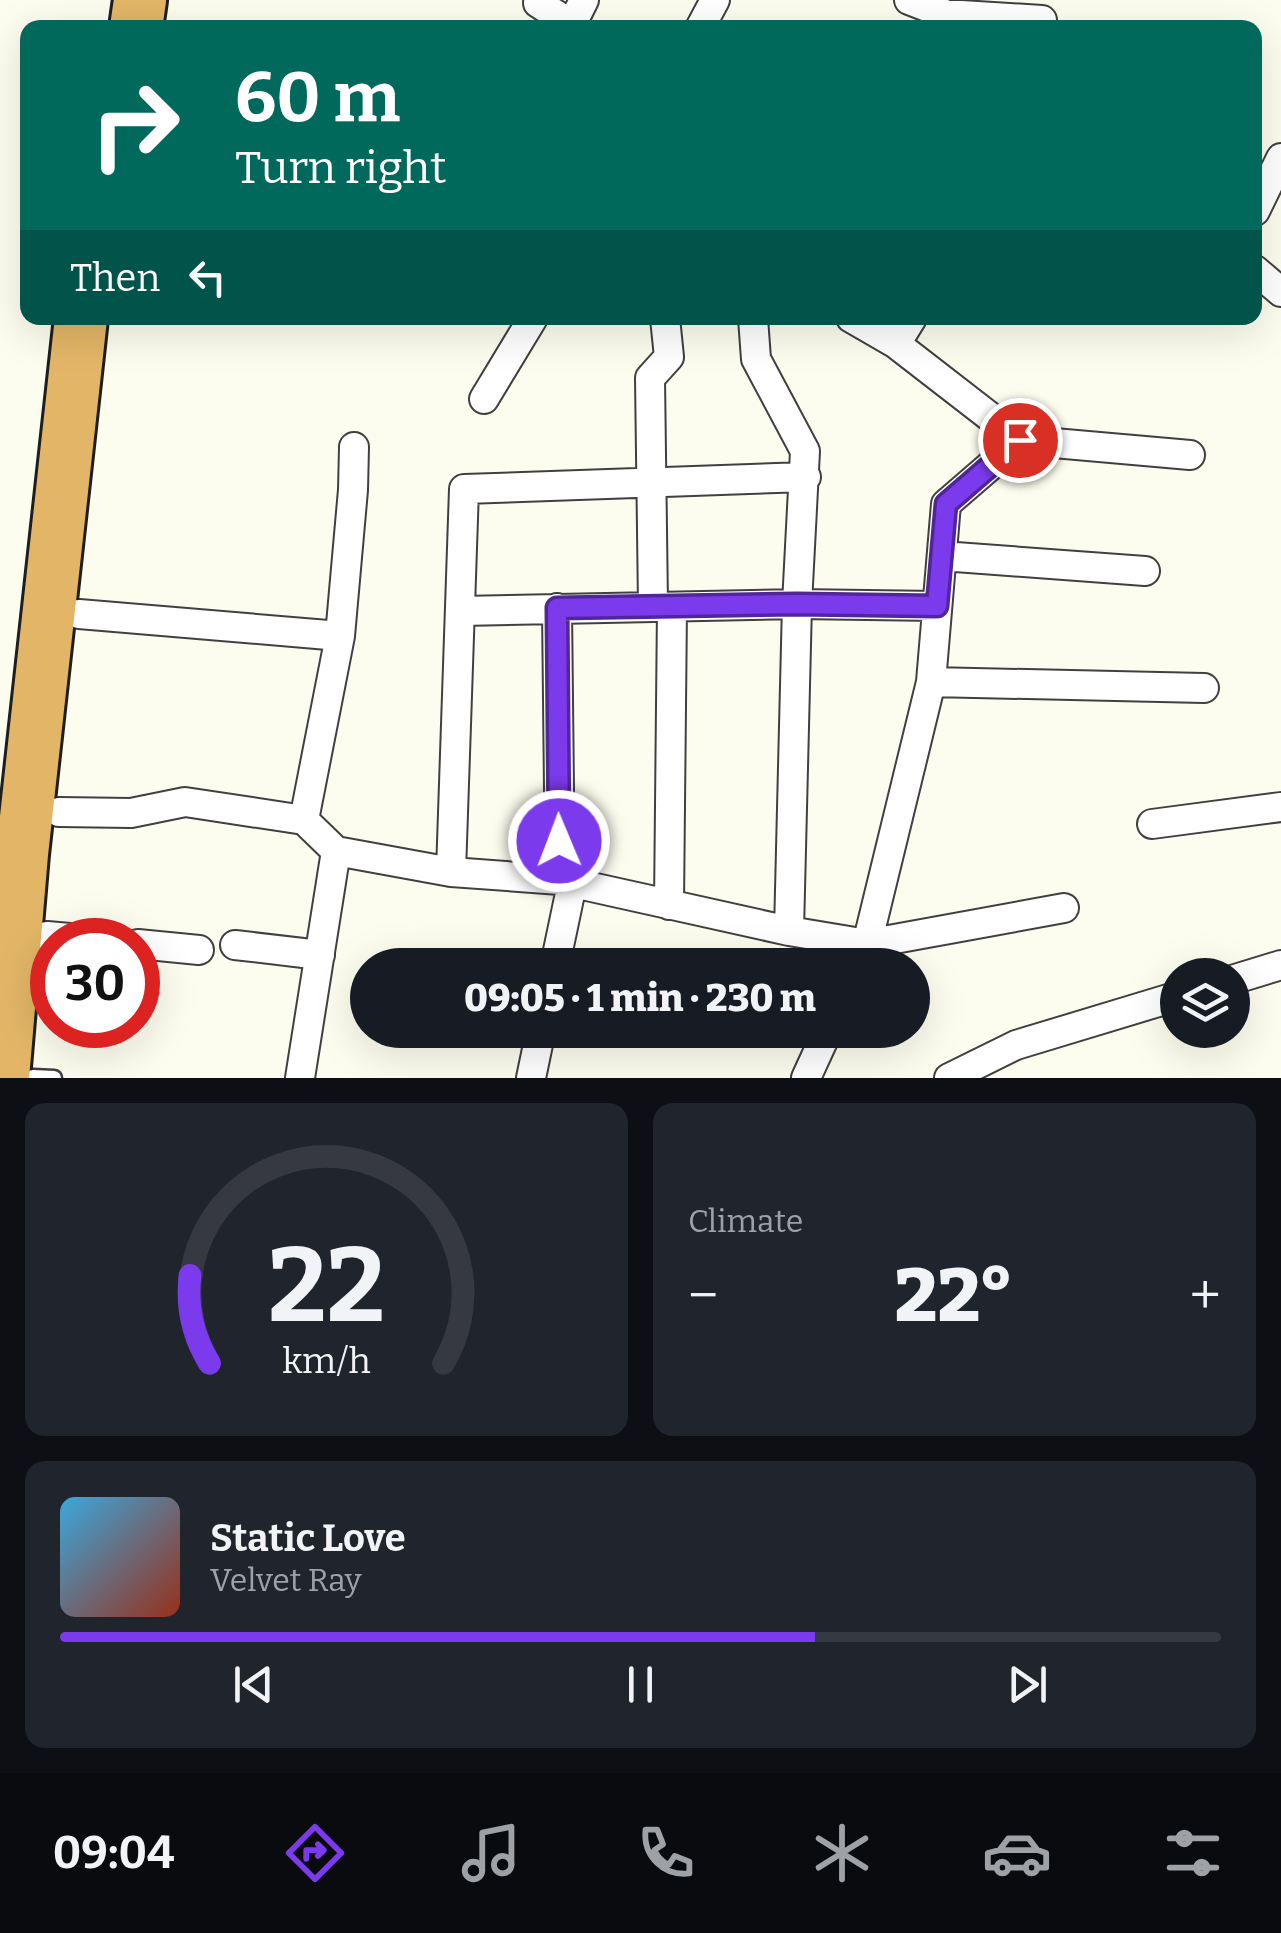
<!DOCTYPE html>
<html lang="en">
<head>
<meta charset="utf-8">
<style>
  :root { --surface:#171b24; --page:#20242c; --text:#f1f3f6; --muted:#9ea1a6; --line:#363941; --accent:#7c3aed }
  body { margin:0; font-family:Bitter,serif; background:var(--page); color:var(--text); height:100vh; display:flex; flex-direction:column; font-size:38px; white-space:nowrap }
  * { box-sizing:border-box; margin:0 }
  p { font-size:32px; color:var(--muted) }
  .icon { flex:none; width:55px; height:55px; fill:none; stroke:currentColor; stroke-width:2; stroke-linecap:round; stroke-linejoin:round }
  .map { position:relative; height:1078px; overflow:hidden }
  .sheet { display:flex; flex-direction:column; gap:25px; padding:25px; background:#0d0f14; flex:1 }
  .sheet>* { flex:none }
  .top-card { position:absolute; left:20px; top:20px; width:1242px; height:305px; border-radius:20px; box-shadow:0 10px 40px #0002; background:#00695c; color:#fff; overflow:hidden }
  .fabs { position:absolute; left:1160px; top:958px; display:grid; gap:20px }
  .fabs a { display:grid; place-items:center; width:90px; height:90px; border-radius:50%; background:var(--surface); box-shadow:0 10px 40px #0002; font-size:50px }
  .speed { position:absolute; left:30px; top:918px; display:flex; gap:20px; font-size:50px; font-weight:700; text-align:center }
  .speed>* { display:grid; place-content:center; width:130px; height:130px; border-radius:50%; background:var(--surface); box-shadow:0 10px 40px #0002; line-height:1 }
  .speed .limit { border:15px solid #d22; background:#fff; color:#111 }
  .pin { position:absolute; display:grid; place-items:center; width:85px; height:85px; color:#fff; margin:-42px; border:5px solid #fff; border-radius:50%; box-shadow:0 2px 10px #0007 }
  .me { position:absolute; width:110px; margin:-55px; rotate:359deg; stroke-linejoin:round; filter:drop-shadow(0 0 8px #0008) }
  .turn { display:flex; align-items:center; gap:35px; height:210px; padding:0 50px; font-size:45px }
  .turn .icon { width:130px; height:130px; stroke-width:2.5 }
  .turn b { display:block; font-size:70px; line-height:85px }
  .then { display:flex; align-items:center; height:95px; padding:0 50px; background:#0003; gap:20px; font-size:38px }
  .big { font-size:75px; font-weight:800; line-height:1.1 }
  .sheet .tile { flex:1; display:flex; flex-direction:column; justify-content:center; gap:15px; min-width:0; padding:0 35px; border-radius:20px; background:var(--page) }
  .sheet .dial { align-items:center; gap:0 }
  .dial svg { height:260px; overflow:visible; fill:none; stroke:var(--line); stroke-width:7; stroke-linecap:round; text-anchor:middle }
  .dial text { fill:var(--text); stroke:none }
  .song { display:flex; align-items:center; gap:30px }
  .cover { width:120px; height:120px; border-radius:15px; background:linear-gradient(135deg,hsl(200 70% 55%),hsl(10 70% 35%)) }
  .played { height:10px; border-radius:5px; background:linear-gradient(90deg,var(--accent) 65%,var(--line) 65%) }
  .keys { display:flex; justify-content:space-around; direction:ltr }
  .heat { display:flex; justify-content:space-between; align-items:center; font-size:55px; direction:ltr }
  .sheet .tiles { flex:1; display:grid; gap:25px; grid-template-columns:1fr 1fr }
  .tile:last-child { grid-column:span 2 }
  .trip { position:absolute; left:350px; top:948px; width:580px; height:100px; border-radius:50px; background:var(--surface); box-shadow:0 10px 40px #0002; font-weight:800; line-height:100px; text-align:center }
  .dock { display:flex; height:160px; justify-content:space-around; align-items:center; background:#090b0e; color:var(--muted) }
  .dock .icon { width:70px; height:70px }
  .dock .active { color:var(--accent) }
  .dock b { font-size:45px; color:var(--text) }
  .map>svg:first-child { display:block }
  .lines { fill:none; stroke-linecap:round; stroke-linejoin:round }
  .lane-casing { stroke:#404040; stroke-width:19 }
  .street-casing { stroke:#404040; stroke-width:32 }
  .highway-casing { stroke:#1e1e1e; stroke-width:58 }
  .lane { stroke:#fff; stroke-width:14 }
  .street { stroke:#fff; stroke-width:28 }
  .highway { stroke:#e3b667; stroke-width:52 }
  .route-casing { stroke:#51269a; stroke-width:25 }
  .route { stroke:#7c3aed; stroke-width:18 }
</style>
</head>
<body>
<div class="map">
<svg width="1281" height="1078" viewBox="0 0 1281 1078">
  <rect width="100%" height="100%" fill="#fdfdef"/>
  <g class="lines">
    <g class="lane-casing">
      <path id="lane" d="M33,1077L54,1078"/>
    </g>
    <g class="street-casing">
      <path id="street" d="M909,0L945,14L1042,20
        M538,3L577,28
        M570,28L584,0
        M700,28L715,0
        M1255,211L1281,158
        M1255,270L1281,292
        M753,318L756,359L805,451L797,604L789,931
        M851,318L896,344L1020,440
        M896,344L912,318
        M484,399L533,318
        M942,556L1145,571
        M653,606L650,378L669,357L665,318
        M557,608L560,880
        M460,611L797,604L937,606
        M79,614L340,636L353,490L354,447
        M931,682L1204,688
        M59,812L131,813L185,802L304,820L336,851L451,872L560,880L789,931L867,944L1064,908
        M304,820L340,636
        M1152,824L1281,807
        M451,872L464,489L806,477
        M669,905L672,607
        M47,936L93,940
        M138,944L199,950
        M235,945L320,955
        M555,965L572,884
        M858,965L867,944L931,682L946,504L1020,440L1190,455
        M1232,980L1281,965
        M300,1078L336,851
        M531,1078L541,1030
        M806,1078L828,1030
        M949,1078L1016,1045L1178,996"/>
    </g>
    <g class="highway-casing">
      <path id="highway" d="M136,28L140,0
        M3,1078L22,854L81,318"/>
    </g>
    <use href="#lane" class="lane"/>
    <use href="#street" class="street"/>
    <use href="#highway" class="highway"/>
  </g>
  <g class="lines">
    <g class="route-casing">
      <path id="route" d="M559,841L557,608L797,604L937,606L946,504L1020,440"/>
    </g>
    <use href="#route" class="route"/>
  </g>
</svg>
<div class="fabs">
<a><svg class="icon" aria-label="layers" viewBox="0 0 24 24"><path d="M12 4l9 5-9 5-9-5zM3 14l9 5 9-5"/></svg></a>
</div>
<div class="speed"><div class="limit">30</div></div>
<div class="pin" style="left:1020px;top:440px;background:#d93025"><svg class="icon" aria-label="arrive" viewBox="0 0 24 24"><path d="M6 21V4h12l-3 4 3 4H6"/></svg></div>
<svg class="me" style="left:559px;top:841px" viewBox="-20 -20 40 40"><circle r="17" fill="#7c3aed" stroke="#fff" stroke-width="3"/><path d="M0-11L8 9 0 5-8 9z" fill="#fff"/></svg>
<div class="trip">09:05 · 1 min · 230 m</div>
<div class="top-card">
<div class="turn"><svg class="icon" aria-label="right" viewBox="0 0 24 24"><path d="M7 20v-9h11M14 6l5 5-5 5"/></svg><div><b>60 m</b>Turn right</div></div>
<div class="then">Then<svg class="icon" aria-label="left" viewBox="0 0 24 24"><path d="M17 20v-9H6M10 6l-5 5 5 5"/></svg></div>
</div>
</div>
<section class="sheet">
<div class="tiles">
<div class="tile dial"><svg viewBox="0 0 100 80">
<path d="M14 69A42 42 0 1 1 86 69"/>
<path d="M14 69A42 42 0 0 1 8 42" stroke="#7c3aed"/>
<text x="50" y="56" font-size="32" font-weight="700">22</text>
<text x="50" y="72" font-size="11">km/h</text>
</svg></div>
<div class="tile"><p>Climate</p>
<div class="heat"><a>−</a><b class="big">22°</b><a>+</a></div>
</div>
<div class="tile">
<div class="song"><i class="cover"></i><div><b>Static Love</b><p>Velvet Ray</p></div></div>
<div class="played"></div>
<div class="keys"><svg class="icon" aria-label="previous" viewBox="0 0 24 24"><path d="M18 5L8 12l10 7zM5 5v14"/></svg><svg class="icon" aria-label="pause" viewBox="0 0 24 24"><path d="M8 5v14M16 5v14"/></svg><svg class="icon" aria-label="next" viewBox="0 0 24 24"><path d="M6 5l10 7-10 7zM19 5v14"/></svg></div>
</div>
</div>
</section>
<nav class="dock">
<b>09:04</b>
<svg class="icon active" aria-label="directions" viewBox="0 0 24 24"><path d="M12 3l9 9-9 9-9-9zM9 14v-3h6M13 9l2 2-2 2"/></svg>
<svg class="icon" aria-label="music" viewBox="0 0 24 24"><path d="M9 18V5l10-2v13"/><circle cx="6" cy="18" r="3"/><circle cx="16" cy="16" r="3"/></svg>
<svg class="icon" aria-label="phone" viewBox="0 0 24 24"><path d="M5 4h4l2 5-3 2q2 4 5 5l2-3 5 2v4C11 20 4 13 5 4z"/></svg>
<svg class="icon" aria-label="climate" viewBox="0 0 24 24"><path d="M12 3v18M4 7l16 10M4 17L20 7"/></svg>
<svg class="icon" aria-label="car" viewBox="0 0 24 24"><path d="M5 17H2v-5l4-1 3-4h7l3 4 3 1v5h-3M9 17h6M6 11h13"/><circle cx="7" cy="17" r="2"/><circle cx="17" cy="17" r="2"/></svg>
<svg class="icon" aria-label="filters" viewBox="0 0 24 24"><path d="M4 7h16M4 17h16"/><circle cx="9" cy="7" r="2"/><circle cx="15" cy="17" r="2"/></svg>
</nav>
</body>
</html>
